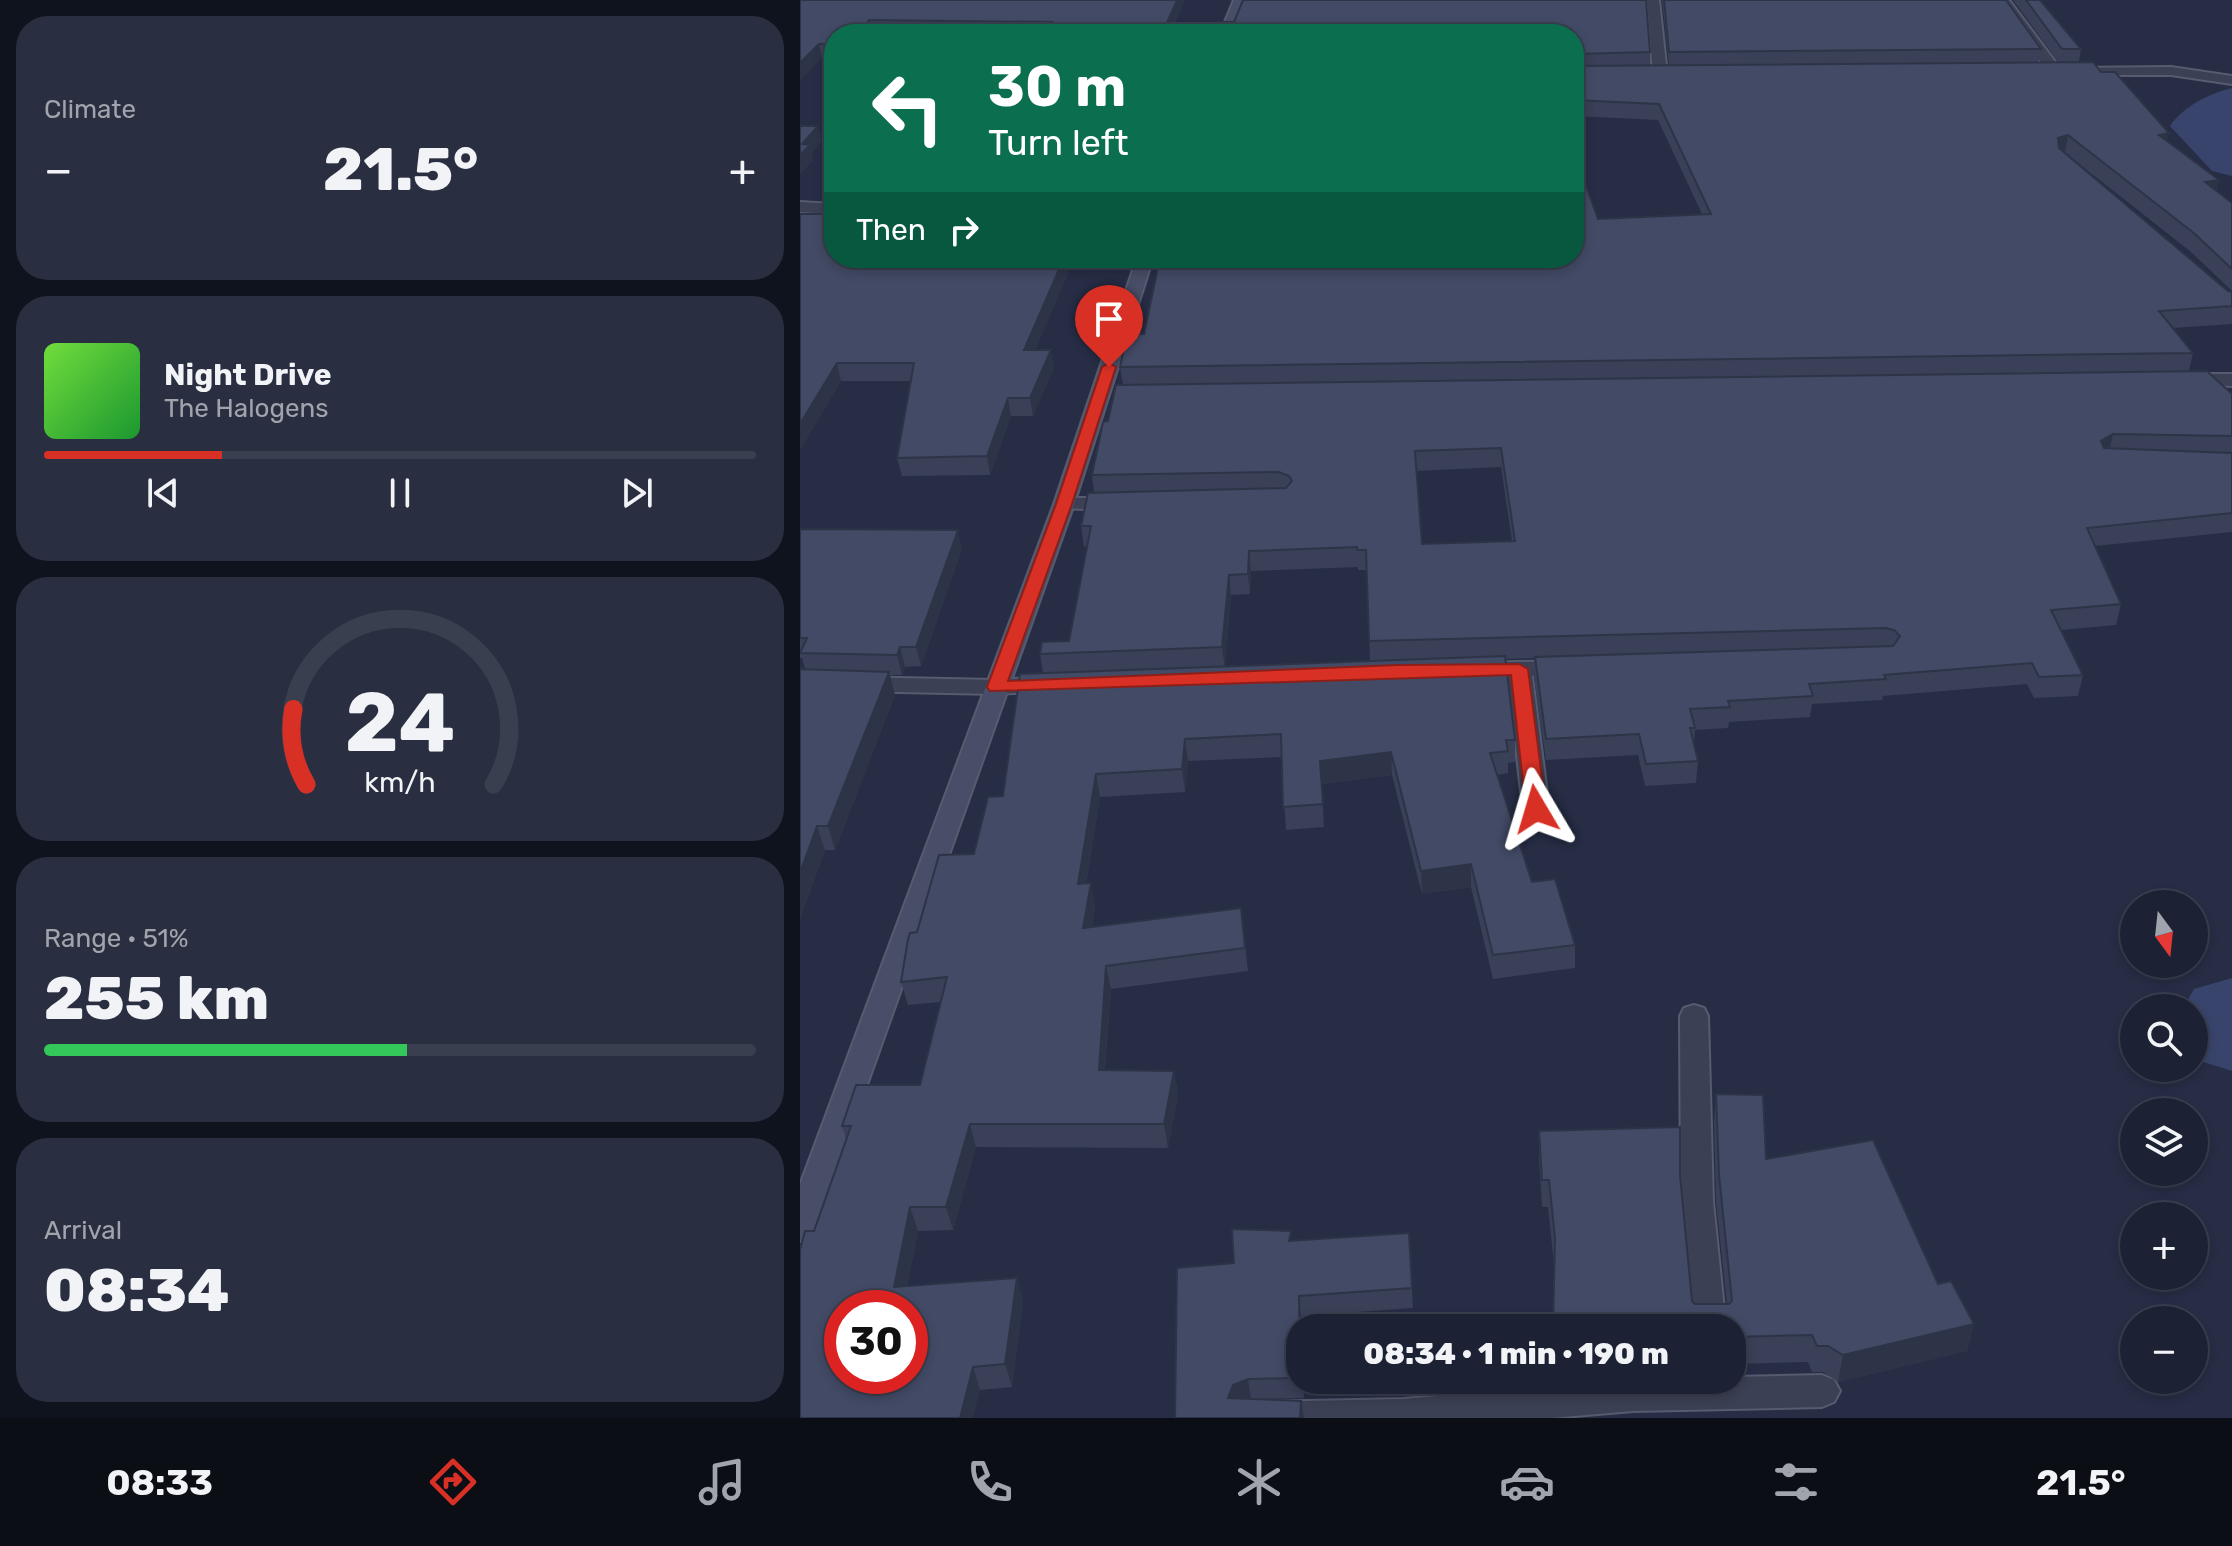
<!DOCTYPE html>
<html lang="en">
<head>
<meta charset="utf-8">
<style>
  :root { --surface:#1c2234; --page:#292f40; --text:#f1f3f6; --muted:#a0a4ac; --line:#3a3f4f; --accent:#d93025 }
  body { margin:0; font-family:Rubik,sans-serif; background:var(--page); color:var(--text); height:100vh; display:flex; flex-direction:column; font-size:30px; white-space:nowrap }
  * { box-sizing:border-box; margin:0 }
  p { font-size:26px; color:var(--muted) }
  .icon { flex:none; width:44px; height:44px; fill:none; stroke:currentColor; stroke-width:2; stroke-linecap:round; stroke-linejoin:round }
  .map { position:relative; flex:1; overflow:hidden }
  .sheet { display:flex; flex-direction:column; gap:16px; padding:16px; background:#0f131d; width:800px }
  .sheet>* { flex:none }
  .hud { position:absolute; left:24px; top:24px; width:760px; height:244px; border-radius:32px; box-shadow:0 4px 12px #0003,0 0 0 2px var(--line); background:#0b6e4f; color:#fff; overflow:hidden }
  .needle { width:52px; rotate:165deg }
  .controls { position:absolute; left:1320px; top:890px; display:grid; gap:16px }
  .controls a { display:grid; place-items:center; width:88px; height:88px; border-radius:50%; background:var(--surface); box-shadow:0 4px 12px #0003,0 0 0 2px var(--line); font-size:40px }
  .speed { position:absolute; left:24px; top:1290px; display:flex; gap:16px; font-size:40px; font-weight:700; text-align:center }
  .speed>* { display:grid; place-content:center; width:104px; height:104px; border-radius:50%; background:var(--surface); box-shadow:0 4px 12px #0003,0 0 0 2px var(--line); line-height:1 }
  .speed .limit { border:12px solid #d22; background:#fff; color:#111 }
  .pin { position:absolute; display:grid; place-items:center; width:68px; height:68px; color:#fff; margin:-82px -34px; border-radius:50% 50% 50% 0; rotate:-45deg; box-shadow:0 0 8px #0007 }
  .pin .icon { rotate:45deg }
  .me { position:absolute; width:88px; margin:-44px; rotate:353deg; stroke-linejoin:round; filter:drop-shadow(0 0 6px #0008) }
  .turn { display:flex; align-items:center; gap:28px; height:168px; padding:0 32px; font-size:36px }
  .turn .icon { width:104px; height:104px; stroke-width:2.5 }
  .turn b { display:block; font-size:56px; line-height:68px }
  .then { display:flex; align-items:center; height:76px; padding:0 32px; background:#0003; gap:16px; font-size:30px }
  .big { font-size:60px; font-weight:800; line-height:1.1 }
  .sheet .card { flex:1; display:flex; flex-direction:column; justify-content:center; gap:12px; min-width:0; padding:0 28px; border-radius:32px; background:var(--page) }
  .sheet .dial { align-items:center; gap:0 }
  .dial svg { height:208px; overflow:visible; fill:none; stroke:var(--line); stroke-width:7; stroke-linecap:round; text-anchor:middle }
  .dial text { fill:var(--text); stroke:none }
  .song { display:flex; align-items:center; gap:24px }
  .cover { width:96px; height:96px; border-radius:12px; background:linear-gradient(135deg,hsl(100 70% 55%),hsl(130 70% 35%)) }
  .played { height:8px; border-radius:4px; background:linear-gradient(90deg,var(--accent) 25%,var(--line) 25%) }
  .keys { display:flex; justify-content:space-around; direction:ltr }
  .heat { display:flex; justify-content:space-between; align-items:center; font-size:44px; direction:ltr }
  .charge { height:12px; border-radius:6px; background:linear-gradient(90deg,#34c759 51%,var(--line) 0) }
  .trip { position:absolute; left:486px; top:1314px; width:460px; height:80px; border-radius:32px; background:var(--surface); box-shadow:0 4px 12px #0003,0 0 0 2px var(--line); font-weight:800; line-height:80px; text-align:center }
  .tabs { display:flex; height:128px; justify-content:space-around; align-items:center; background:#0b0e15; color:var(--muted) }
  .tabs .icon { width:56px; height:56px }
  .tabs .active { color:var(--accent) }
  .tabs b { font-size:36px; color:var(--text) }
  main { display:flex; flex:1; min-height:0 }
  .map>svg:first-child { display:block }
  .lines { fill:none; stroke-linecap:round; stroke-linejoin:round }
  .river { fill:#39446c; fill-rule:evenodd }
  .minor-casing { stroke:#565b6f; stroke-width:4 }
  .secondary-casing { stroke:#565b6f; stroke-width:4 }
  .minor { fill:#3b4054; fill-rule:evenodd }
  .secondary { fill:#484e67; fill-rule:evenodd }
  .wall { fill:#394057; fill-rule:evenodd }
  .shaded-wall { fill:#2e3447 }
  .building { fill:#424a65; stroke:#2e3447; stroke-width:2; fill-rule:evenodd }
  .route { fill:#d93025; stroke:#8d1f18; stroke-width:2 }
</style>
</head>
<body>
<main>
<section class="sheet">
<div class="card"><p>Climate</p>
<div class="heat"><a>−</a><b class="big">21.5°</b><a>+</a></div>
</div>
<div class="card">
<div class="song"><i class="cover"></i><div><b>Night Drive</b><p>The Halogens</p></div></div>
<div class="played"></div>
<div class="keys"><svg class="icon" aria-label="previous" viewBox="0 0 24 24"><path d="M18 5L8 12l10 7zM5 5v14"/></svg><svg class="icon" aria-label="pause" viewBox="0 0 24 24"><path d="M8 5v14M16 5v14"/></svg><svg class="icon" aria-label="next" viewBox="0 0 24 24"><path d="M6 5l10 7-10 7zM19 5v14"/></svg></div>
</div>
<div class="card dial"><svg viewBox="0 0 100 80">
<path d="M14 69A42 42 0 1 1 86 69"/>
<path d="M14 69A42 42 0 0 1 9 40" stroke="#d93025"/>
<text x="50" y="56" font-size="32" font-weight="700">24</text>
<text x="50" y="72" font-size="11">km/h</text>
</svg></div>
<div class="card"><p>Range · 51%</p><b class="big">255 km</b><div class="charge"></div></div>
<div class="card"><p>Arrival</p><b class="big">08:34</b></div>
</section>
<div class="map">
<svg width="1432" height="1418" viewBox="0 0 1432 1418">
  <rect width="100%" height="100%" fill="#262d45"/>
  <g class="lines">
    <path class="river" d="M1432,88V176L1412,171L1370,126C1384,106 1408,94 1432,88Z
      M1432,978V1071L1394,1059V1008H1383L1394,989Z"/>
    <g class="minor-casing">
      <path id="minor" d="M847,0H859L867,74L860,78L853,74Z
        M1197,0H1209L1262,71L1268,68L1371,67L1432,76V84L1371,75H1250Z
        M0,202L34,204V214L0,212Z
        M1386,374H1432V386L1379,384L1377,380L1379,376Z
        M264,498H318L328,504L318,510L257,508L254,504Z
        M765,661L773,663L777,668L773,673L732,676L749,809L745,815L736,817L727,815L723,809L708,676L666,675L662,670L666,665L674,663Z
        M0,676L196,680L249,677L257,679L261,684L257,689L249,691L196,694L0,690Z
        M894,1005L904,1008L908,1016L913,1202L926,1328H892L881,1202L880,1016L884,1008Z
        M1022,1375L1034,1380L1040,1391L1034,1402L1022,1407L833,1411L751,1418H434L439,1407L452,1402L603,1399L824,1380H932V1377Z"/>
    </g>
    <g class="secondary-casing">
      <path id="secondary" d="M434,0H446L434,34H420Z
        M337,258H353L274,504L16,1228L11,1238L0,1241V1185L254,504Z"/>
    </g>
    <use href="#minor" class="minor"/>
    <use href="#secondary" class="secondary"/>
  </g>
  <path class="wall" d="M0,0H385L370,34H34V58H22Z
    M862,0H1206L1241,49L1238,63H1259L1213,0H1240L1281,49L1279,62L1301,72L1417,191L1432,203V291L1391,252L1264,152L1428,291L1432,292V324L1373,328L1393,353L1389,371L1432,394V532L1295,546L1321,604L1316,625L1261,630L1283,675L1278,696L1234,698L1227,684L1083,696L1082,700L1012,704L1010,717L929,722L928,728L895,730L894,744L898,761L896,783L845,786L838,755L746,760L734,678L735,658L706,659L715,740V762L708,763V773L697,775L732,882L775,945V968L693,979L671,887L622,894L592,775L522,784L524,827L486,830L481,757L388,761L385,792L300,797L286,884L295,906L292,927L441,908L448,971L311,989L305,1070L374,1071L378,1094L368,1148L176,1147L153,1230L118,1231L107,1286L217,1278L223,1301L212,1387L180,1390L14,1231L46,1139L42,1126L120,1085L141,1002L108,1005L101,982L117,932L174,854L203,796L243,673L240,654L269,641L287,546L284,547L281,526L294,492L292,475L308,421L323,385L320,367L344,334L359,259H357L356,258H774L798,219L902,214L858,120L774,116V34L850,52V66H869ZM701,467L712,541L622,544L616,471ZM558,567V570H567L570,661L425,666L431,595L450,594L451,571Z
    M34,214L273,262L235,350L254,368L233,416H211L190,475L102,476L97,458L111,381H41L0,450Z
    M0,529L162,549L121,666L105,667L102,675H90L95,695L35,850H25L0,919L5,669L2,658H0Z
    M916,1094L966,1159L1138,1284L1174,1324L1167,1351L1038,1382L1023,1372H1012L1008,1362L932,1364V1328L754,1264L748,1207H742L739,1158V1131L892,1301L895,1304H927L916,1202L914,1121Z
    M609,1233L613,1308L501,1316L500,1380H503L504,1398L455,1399L375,1418L434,1263L492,1241Z"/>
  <path class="shaded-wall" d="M377,0H385L370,34H362Z
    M69,20L72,34H58Z
    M19,44L22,58L0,81V63Z
    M18,126L22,141L12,153L13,160L0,175V155L2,144Z
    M1369,133L1365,150L1359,135Z
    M1268,135L1265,152L1256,154L1258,138Z
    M1419,180L1415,197L1405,182Z
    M264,258H272L273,262L228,368L224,350Z
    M251,350L254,368L233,416L230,398Z
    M37,363L41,381L0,450V424Z
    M208,398L211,416L190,475L187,456Z
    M1313,434L1309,453L1297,460L1301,441Z
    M158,530L162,549L121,666L116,647Z
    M449,551L451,571L450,594L448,574Z
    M429,575L431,595L425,668L422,647Z
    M100,647L105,667L102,675L97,655Z
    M89,672L95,695L35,850L28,826Z
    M385,739L388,761L385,792L382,769Z
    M591,752L592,775L522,784L524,827L520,761Z
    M296,774L300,797L282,907L278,884Z
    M17,826L25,850L0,919V873Z
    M671,864V887L622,894L621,871Z
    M291,883L295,906L288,951L283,928Z
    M306,966L311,989L303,1094L299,1070Z
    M374,1071L378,1094L368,1148L364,1124Z
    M170,1124L176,1147L153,1230L146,1207Z
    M110,1207L118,1231L102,1308L94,1287Z
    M217,1278L223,1301L212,1387L205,1364Z
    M499,1296L501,1316V1328H500Z
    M1174,1324L1167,1351L1038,1382L1043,1355Z
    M173,1367L180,1390L173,1418H160Z
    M448,1379L451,1399L428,1398L433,1385Z
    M501,1401L504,1418H500Z"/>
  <path class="building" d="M0,0H377L362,34H243L252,22L69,20L58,34H34V44H19L0,63Z
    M443,0H846L850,52L774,54V34H415L418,22H434Z
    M864,0H1206L1241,49L869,52Z
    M1226,0H1240L1281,49H1262Z
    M1293,62L1301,72H1315L1369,133L1359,135L1419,180L1405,182L1432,203V269L1395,234L1268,135L1258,138L1259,148L1428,291L1432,292V306L1359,311L1393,353L320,367L327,334H344L360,258H774V153L798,219L911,214L859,104L774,100V66Z
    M0,126H18L2,144L10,145L0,155Z
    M0,214H34V258H264L224,350H251L230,398H208L187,456L97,458L114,363H37L0,424Z
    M1407,371L1432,394V436L1313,434L1301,441L1304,448L1432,453V513L1287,528L1321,604L1251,610L1283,675L1239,677L1232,663L1084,675L1086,679L1009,684L1013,696L928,701L930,707L890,709L895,728H890L898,761L846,764L839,734L746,739L735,657L1093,646L1100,636L1094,630L1085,628L569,641L566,550H557V547L449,551L448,574L429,575L422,647L240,654L242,642L269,641L291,526H281L288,493L486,488L492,481L489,476L479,472L292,475L303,422L308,421L316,385ZM701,448L715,541L622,544L615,451Z
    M0,529L158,530L116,647H100L97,655L0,653L7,638H0Z
    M705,656L715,740H706L708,751L690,753L732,882L755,879L775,945L693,955L671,864L621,871L591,752L520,761L523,804L483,807L481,734L385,739L382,769L296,774L278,884L291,883L283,928L441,908L445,948L306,966L299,1070L374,1071L364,1124H170L146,1207H110L94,1287L217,1278L205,1364L173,1367L160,1418H0V1250L5,1231H14L51,1126H42L56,1085H120L147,977L101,982L108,939L110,933L117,932L139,855L174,854L188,797L203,796L220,674ZM42,1308H110V1376H42Z
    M0,669L89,672L28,826H17L0,873Z
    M916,1094L963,1095L966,1159L1073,1140L1138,1284L1151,1281L1174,1324L1043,1355L1028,1346H1017L1012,1335L932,1337V1328H753L755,1238L749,1180H742L739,1131L880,1127V1175L892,1301L895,1304H929L932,1301L919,1175Z
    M432,1229L491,1231L489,1241L609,1233L612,1288L499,1296L500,1378L448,1379L433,1385L428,1398L501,1401L500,1418H375L377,1268L434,1263Z"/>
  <path class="route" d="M309,363L316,367L272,504L208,681L598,665L719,664L728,669L746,809L743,814L736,816L726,809L711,675L190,691L187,687L256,504L302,367Z"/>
</svg>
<div class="controls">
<a><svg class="needle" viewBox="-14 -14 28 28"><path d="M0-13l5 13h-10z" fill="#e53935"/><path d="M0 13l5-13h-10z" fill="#a0a4ac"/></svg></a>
<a><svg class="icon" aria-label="search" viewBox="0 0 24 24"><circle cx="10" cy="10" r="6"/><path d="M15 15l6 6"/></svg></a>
<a><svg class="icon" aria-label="layers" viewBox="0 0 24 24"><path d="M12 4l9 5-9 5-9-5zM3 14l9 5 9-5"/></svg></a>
<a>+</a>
<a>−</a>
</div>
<div class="speed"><div class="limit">30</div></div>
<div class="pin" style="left:309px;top:367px;background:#d93025"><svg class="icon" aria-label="arrive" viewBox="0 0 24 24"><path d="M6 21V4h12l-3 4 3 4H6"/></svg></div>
<svg class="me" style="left:736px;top:809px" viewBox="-20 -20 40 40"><path d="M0-17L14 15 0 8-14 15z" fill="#d93025" stroke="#fff" stroke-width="4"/></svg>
<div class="trip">08:34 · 1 min · 190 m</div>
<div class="hud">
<div class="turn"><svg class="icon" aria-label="left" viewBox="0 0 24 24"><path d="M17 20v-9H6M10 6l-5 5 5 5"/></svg><div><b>30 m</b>Turn left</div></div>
<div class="then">Then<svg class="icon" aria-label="right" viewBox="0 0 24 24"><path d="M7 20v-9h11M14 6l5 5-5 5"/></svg></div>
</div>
</div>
</main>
<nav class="tabs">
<b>08:33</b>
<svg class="icon active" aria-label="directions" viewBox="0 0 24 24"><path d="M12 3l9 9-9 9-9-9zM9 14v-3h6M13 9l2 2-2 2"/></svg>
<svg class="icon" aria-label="music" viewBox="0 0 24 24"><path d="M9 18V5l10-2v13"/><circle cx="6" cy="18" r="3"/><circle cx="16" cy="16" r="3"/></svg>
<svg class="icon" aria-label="phone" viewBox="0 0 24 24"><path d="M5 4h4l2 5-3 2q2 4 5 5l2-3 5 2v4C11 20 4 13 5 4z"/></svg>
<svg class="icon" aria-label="climate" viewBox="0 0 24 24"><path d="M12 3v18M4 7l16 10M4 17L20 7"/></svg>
<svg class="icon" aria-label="car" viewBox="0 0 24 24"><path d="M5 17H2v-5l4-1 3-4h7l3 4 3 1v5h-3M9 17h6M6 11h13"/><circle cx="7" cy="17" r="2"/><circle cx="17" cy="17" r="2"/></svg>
<svg class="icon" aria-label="filters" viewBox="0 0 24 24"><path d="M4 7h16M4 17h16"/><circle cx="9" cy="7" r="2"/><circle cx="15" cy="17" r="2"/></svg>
<b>21.5°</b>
</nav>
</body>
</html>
